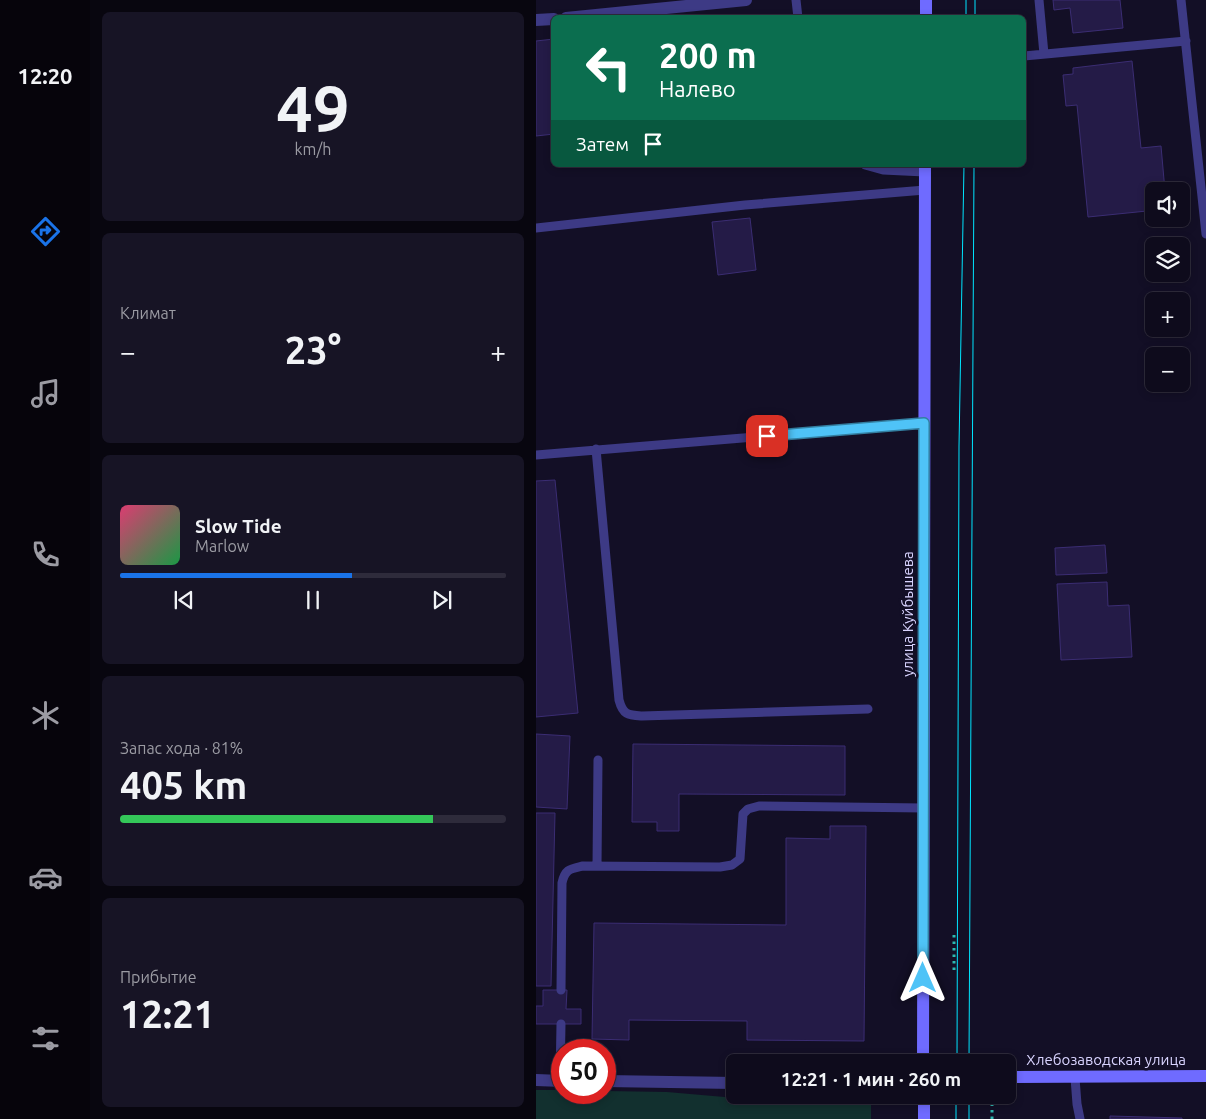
<!DOCTYPE html>
<html lang="ru">
<head>
<meta charset="utf-8">
<style>
  :root { --surface:#0e0b1c; --page:#171425; --text:#f1f3f6; --muted:#9b9ba3; --line:#2e2b3b; --accent:#1a73e8 }
  body { margin:0; font-family:Ubuntu,sans-serif; background:var(--page); color:var(--text); height:100vh; display:flex; flex-direction:column; font-size:19px; white-space:nowrap }
  * { box-sizing:border-box; margin:0 }
  p { font-size:16px; color:var(--muted) }
  .icon { flex:none; width:28px; height:28px; fill:none; stroke:currentColor; stroke-width:2; stroke-linecap:round; stroke-linejoin:round }
  .map { position:relative; flex:1; overflow:hidden }
  .panel { display:flex; flex-direction:column; gap:12px; padding:12px; background:#08060f; width:446px }
  .panel>* { flex:none }
  .banner { position:absolute; left:15px; top:15px; width:475px; height:152px; border-radius:8px; box-shadow:0 2px 8px #0003,0 0 0 1px var(--line); background:#0b6e4f; color:#fff; overflow:hidden }
  .tools { position:absolute; left:609px; top:182px; display:grid; gap:10px }
  .tools a { display:grid; place-items:center; width:45px; height:45px; border-radius:8px; background:var(--surface); box-shadow:0 2px 8px #0003,0 0 0 1px var(--line); font-size:25px }
  .speed { position:absolute; left:15px; top:1039px; display:flex; gap:10px; font-size:25px; font-weight:700; text-align:center }
  .speed>* { display:grid; place-content:center; width:65px; height:65px; border-radius:50%; background:var(--surface); box-shadow:0 2px 8px #0003,0 0 0 1px var(--line); line-height:1 }
  .speed .limit { border:8px solid #d22; background:#fff; color:#111 }
  .pin { position:absolute; display:grid; place-items:center; width:42px; height:42px; color:#fff; margin:-21px; border-radius:10px; box-shadow:0 2px 8px #0006 }
  .me { position:absolute; width:55px; margin:-28px; rotate:0deg; stroke-linejoin:round; filter:drop-shadow(0 0 4px #0008) }
  .turn { display:flex; align-items:center; gap:18px; height:105px; padding:0 25px; font-size:22px }
  .turn .icon { width:65px; height:65px; stroke-width:2.5 }
  .turn b { display:block; font-size:35px; line-height:42px }
  .then { display:flex; align-items:center; height:48px; padding:0 25px; background:#0003; gap:10px; font-size:19px }
  .big { font-size:38px; font-weight:600; line-height:1.1 }
  .panel .tile { flex:1; display:flex; flex-direction:column; justify-content:center; gap:8px; min-width:0; padding:0 18px; border-radius:8px; background:var(--page) }
  .panel .dial { align-items:center; gap:0 }
  .dial b { font-size:65px; line-height:1 }
  .song { display:flex; align-items:center; gap:15px }
  .cover { width:60px; height:60px; border-radius:8px; background:linear-gradient(135deg,hsl(340 70% 55%),hsl(140 70% 35%)) }
  .played { height:5px; border-radius:2px; background:linear-gradient(90deg,var(--accent) 60%,var(--line) 60%) }
  .keys { display:flex; justify-content:space-around; direction:ltr }
  .heat { display:flex; justify-content:space-between; align-items:center; font-size:28px; direction:ltr }
  .charge { height:8px; border-radius:4px; background:linear-gradient(90deg,#34c759 81%,var(--line) 0) }
  .trip { position:absolute; left:190px; top:1054px; width:290px; height:50px; border-radius:8px; background:var(--surface); box-shadow:0 2px 8px #0003,0 0 0 1px var(--line); font-weight:600; line-height:50px; text-align:center }
  main { display:flex; flex:1; min-height:0 }
  .tabs { display:flex; flex-direction:column; width:90px; justify-content:space-around; align-items:center; background:#06040b; color:var(--muted) }
  .tabs .icon { width:35px; height:35px }
  .tabs .on { color:var(--accent) }
  .tabs b { font-size:22px; color:var(--text) }
  .map>svg:first-child { display:block }
  .green { fill:#12302f }
  .building { fill:#241b47; stroke:#3b2d73 }
  .lines { fill:none; stroke-linecap:round; stroke-linejoin:round }
  .path { stroke:#2fb8b0; stroke-width:3; stroke-dasharray:2.5 4; stroke-linecap:butt }
  .service { stroke:#3d3a85; stroke-width:9 }
  .minor { stroke:#3d3a85; stroke-width:12 }
  .tertiary { stroke:#3d3a85; stroke-width:12 }
  .secondary { stroke:#6f6bff; stroke-width:12 }
  .tram { stroke:#00e5ff; stroke-width:1 }
  .route-casing { stroke:#337fa1; stroke-width:12 }
  .route { stroke:#4fc3f7; stroke-width:9 }
  .labels { text-anchor:middle; stroke-width:5; stroke-linejoin:round; paint-order:stroke }
  .street-label { font-size:15px; fill:#d9d4ff; stroke:#130f26 }
</style>
</head>
<body>
<main>
<nav class="tabs">
<b>12:20</b>
<svg class="icon on" aria-label="directions" viewBox="0 0 24 24"><path d="M12 3l9 9-9 9-9-9zM9 14v-3h6M13 9l2 2-2 2"/></svg>
<svg class="icon" aria-label="music" viewBox="0 0 24 24"><path d="M9 18V5l10-2v13"/><circle cx="6" cy="18" r="3"/><circle cx="16" cy="16" r="3"/></svg>
<svg class="icon" aria-label="phone" viewBox="0 0 24 24"><path d="M5 4h4l2 5-3 2q2 4 5 5l2-3 5 2v4C11 20 4 13 5 4z"/></svg>
<svg class="icon" aria-label="climate" viewBox="0 0 24 24"><path d="M12 3v18M4 7l16 10M4 17L20 7"/></svg>
<svg class="icon" aria-label="car" viewBox="0 0 24 24"><path d="M5 17H2v-5l4-1 3-4h7l3 4 3 1v5h-3M9 17h6M6 11h13"/><circle cx="7" cy="17" r="2"/><circle cx="17" cy="17" r="2"/></svg>
<svg class="icon" aria-label="filters" viewBox="0 0 24 24"><path d="M4 7h16M4 17h16"/><circle cx="9" cy="7" r="2"/><circle cx="15" cy="17" r="2"/></svg>
</nav>
<section class="panel">
<div class="tile dial"><b>49</b><p>km/h</p></div>
<div class="tile"><p>Климат</p>
<div class="heat"><a>−</a><b class="big">23°</b><a>+</a></div>
</div>
<div class="tile">
<div class="song"><i class="cover"></i><div><b>Slow Tide</b><p>Marlow</p></div></div>
<div class="played"></div>
<div class="keys"><svg class="icon" aria-label="previous" viewBox="0 0 24 24"><path d="M18 5L8 12l10 7zM5 5v14"/></svg><svg class="icon" aria-label="pause" viewBox="0 0 24 24"><path d="M8 5v14M16 5v14"/></svg><svg class="icon" aria-label="next" viewBox="0 0 24 24"><path d="M6 5l10 7-10 7zM19 5v14"/></svg></div>
</div>
<div class="tile"><p>Запас хода · 81%</p><b class="big">405 km</b><div class="charge"></div></div>
<div class="tile"><p>Прибытие</p><b class="big">12:21</b></div>
</section>
<div class="map">
<svg width="670" height="1119" viewBox="0 0 670 1119">
  <rect width="100%" height="100%" fill="#130f26"/>
  <path class="green" d="M0,1090H26V1092H69V1091L131,1092L200,1098L335,1099V1119H0Z"/>
  <path class="building" d="M517,0H584L587,28L537,33L534,8L518,10Z
    M18,39V134L0,136V41Z
    M596,61L605,148L625,146L629,191H618V197L610,198L611,211L552,217L541,105L530,106L527,75L537,74V68Z
    M214,218L220,270L182,275L176,222Z
    M19,480L42,713L0,717V481Z
    M569,545L571,573L520,575L519,548Z
    M571,582L572,606L593,605L596,657L525,660L521,584Z
    M0,734L34,736L31,809L0,807Z
    M97,744L309,746V795L143,794V831H121V822H96Z
    M0,813H19L15,986H0Z
    M294,826H330L328,1041L211,1040V1021L93,1020V1040L56,1039L58,923L250,925V838L294,839Z
    M7,990H31L30,1009H45V1024H0V1006H7Z
    M574,1116L646,1118V1119H574Z"/>
  <g class="lines">
    <path class="path" d="M418,970V935
      M456,1119V1104"/>
    <path class="service" d="M260,0L262,18
      M503,0L508,54
      M645,0L670,234
      M488,56L650,41
      M329,165L347,170L389,172
      M0,228L209,205L389,190
      M60,449L83,700C87,715 92,715 106,716L332,709
      M0,455L388,423
      M61,866L62,760
      M25,990L26,883C29,869 34,869 47,866L184,867L196,865L204,859L207,814L212,809L223,806L388,808
      M539,1078L541,1104L544,1119
      M24,1081L25,1024"/>
    <path class="minor" d="M30,18L210,0
      M0,20L18,19"/>
    <path class="tertiary" d="M0,1080L26,1081
      M69,1081L199,1083"/>
    <path class="secondary" d="M390,0V18
      M387,1062L389,165
      M471,1077L670,1076
      M388,1119V1095"/>
    <path class="tram" d="M430,0V18
      M439,18V0
      M421,1062L423,446L428,165
      M433,1062L438,165
      M420,1119V1095
      M433,1119V1095"/>
  </g>
  <g class="lines">
    <g class="route-casing">
      <path id="route" d="M231,436L388,423L387,978"/>
    </g>
    <use href="#route" class="route"/>
  </g>
  <g class="labels">
    <g class="street-label">
      <text transform="translate(372 614) rotate(-90)" y="5">улица Куйбышева</text>
      <text x="570" y="1065">Хлебозаводская улица</text>
    </g>
  </g>
</svg>
<div class="tools">
<a><svg class="icon" aria-label="sound" viewBox="0 0 24 24"><path d="M4 9h4l5-4v14l-5-4H4zM17 9q2 3 0 6"/></svg></a>
<a><svg class="icon" aria-label="layers" viewBox="0 0 24 24"><path d="M12 4l9 5-9 5-9-5zM3 14l9 5 9-5"/></svg></a>
<a>+</a>
<a>−</a>
</div>
<div class="speed"><div class="limit">50</div></div>
<div class="pin" style="left:231px;top:436px;background:#d93025"><svg class="icon" aria-label="arrive" viewBox="0 0 24 24"><path d="M6 21V4h12l-3 4 3 4H6"/></svg></div>
<svg class="me" style="left:387px;top:978px" viewBox="-20 -20 40 40"><path d="M0-17L14 15 0 8-14 15z" fill="#4fc3f7" stroke="#fff" stroke-width="4"/></svg>
<div class="trip">12:21 · 1 мин · 260 m</div>
<div class="banner">
<div class="turn"><svg class="icon" aria-label="left" viewBox="0 0 24 24"><path d="M17 20v-9H6M10 6l-5 5 5 5"/></svg><div><b>200 m</b>Налево</div></div>
<div class="then">Затем<svg class="icon" aria-label="arrive" viewBox="0 0 24 24"><path d="M6 21V4h12l-3 4 3 4H6"/></svg></div>
</div>
</div>
</main>
</body>
</html>
